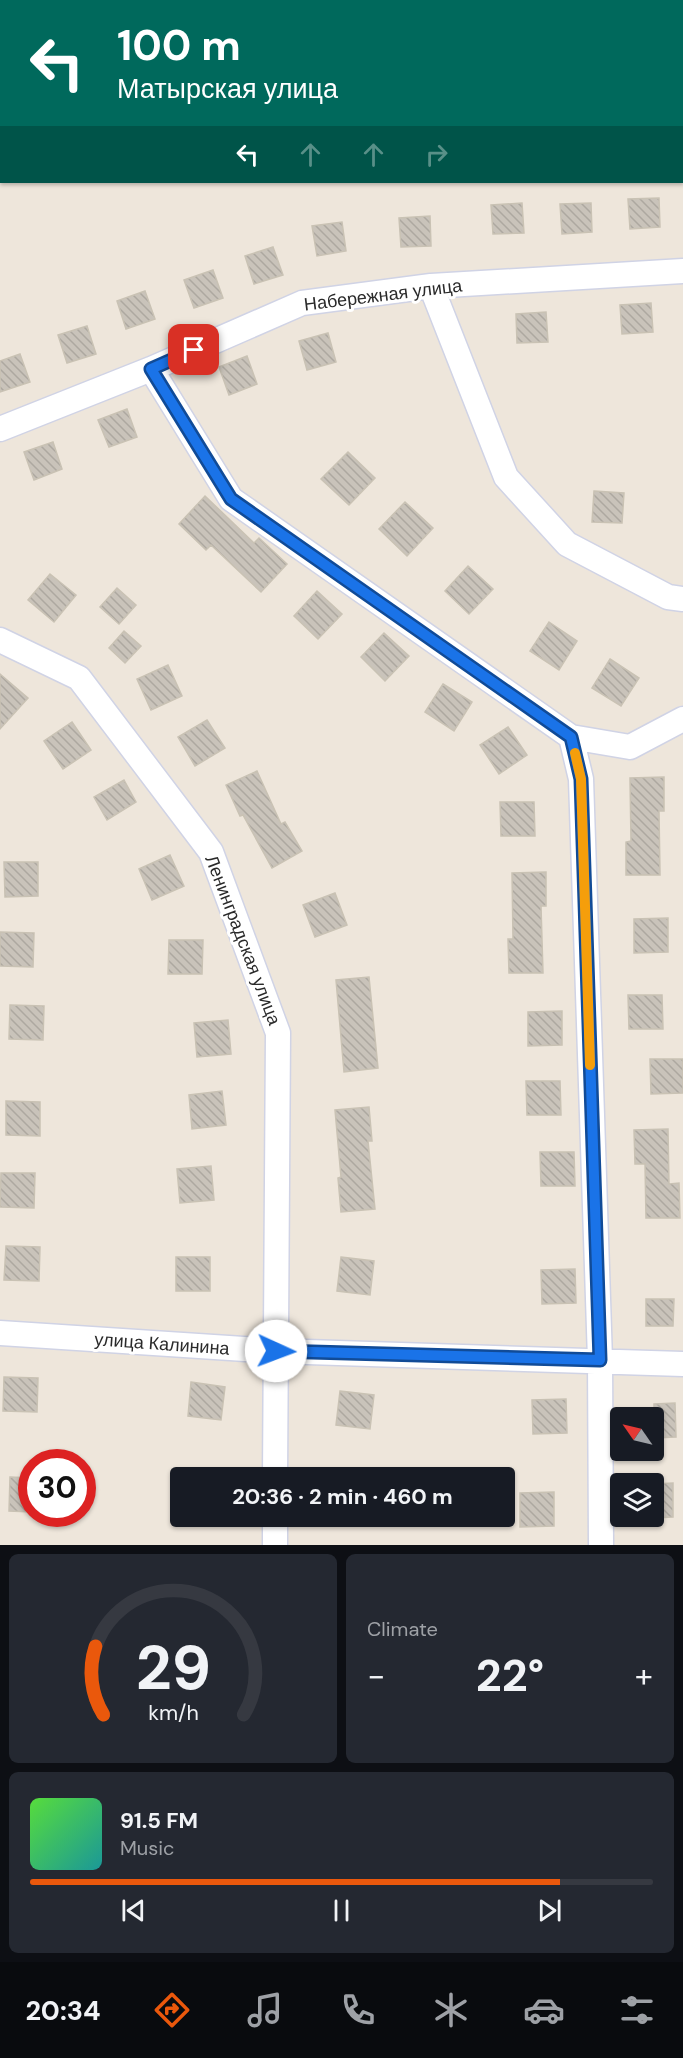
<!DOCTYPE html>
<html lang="en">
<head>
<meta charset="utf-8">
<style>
  :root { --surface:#171b24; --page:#242831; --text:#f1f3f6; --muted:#9ea1a6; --line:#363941; --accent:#ea580c }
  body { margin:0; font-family:"DM Sans",sans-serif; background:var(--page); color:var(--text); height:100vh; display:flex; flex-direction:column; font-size:22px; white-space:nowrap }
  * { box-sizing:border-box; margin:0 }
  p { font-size:20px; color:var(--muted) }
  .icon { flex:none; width:33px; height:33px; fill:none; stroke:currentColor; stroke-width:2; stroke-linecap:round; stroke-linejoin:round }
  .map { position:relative; height:1545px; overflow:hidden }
  .panel { display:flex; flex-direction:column; gap:9px; padding:9px; background:#0d0f14; flex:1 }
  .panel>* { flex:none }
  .guide { position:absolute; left:0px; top:0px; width:684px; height:183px; box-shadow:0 2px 4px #0004; background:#00695c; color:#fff; overflow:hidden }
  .needle { width:39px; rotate:304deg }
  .tools { position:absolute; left:610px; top:1407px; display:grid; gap:12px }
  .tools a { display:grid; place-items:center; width:54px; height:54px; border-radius:6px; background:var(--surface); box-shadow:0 2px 4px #0004; font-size:30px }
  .speed { position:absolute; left:18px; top:1449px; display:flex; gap:12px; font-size:30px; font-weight:700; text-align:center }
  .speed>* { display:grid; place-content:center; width:78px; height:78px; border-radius:50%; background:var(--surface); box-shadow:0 2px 4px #0004; line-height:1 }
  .speed .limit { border:9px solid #d22; background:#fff; color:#111 }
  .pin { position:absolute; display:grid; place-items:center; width:51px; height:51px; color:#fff; margin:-26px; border-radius:12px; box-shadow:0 3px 9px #0006 }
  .me { position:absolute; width:66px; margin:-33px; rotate:92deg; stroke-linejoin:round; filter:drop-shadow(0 0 4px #0008) }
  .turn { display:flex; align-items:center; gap:21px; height:126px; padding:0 18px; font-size:27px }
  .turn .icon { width:78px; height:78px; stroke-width:2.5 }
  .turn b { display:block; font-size:42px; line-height:51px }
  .lanes { display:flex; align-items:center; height:57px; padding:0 18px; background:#0003; justify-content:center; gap:30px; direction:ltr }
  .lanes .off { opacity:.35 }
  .big { font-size:45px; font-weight:700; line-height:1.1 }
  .panel .tile { flex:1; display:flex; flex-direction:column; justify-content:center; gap:9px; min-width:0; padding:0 21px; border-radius:9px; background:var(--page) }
  .panel .dial { align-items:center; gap:0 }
  .dial svg { height:156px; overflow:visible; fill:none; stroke:var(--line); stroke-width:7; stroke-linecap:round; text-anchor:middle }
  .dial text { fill:var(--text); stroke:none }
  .song { display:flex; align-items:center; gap:18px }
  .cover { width:72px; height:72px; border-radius:9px; background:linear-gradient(135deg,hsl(110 70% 55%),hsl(180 70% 35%)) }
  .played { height:6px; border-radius:3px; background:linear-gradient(90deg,var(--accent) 85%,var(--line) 85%) }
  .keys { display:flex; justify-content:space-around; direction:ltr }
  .heat { display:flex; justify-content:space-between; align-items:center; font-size:33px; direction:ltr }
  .panel .tiles { flex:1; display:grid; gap:9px; grid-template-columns:1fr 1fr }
  .tile:last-child { grid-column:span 2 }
  .trip { position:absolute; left:170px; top:1467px; width:345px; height:60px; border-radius:6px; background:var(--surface); box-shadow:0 2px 4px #0004; font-weight:700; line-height:60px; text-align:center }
  .menu { display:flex; height:96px; justify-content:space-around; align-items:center; background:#090b0e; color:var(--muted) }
  .menu .icon { width:42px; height:42px }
  .menu .selected { color:var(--accent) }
  .menu b { font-size:27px; color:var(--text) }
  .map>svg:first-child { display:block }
  .water { fill:#63cffa }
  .building { fill:url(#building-back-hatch); stroke:#c9c2b4; stroke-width:1.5 }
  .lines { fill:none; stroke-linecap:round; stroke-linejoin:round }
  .minor-casing { stroke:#d0d3e5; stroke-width:27 }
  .minor { stroke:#fff; stroke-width:24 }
  .route-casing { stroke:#114b97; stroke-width:15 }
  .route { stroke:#1a73e8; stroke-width:10 }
  .slow { stroke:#f59e0b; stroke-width:10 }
  .labels { text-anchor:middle; stroke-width:6; stroke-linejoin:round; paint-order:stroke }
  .street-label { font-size:18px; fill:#2a2a2a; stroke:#fff }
</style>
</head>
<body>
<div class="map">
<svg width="683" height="1545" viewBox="0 0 683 1545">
  <defs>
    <pattern id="building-back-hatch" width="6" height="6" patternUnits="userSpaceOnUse" patternTransform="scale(1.5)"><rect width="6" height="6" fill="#c9c3ba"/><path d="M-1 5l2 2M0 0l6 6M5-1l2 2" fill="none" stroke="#ada8a0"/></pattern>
  </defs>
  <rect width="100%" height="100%" fill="#eee6db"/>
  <path class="water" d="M0,0H399L2,2L0,104Z"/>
  <path class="building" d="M659,198L660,227L630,229L628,199Z
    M522,203L524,233L493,234L491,205Z
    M591,203L592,232L562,234L560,204Z
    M430,216L431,246L401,247L399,218Z
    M342,222L346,251L317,256L312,226Z
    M273,247L283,275L254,284L245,256Z
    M213,270L223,298L194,308L184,280Z
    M145,291L155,319L126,329L117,301Z
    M651,303L653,332L622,334L620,305Z
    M546,312L548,342L517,343L516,314Z
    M87,326L96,354L67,363L58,335Z
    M328,333L336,362L307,370L299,341Z
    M20,354L30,382L0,392V361Z
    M247,356L257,384L229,395L219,367Z
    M127,409L137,437L109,447L98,420Z
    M53,442L62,469L34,480L24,452Z
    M348,452L375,478L349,505L321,479Z
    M594,491L624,493L622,523L592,522Z
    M205,496L254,543L259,538L287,564L261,592L211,545L206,550L179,524Z
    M405,502L433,528L407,556L379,529Z
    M468,566L493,589L469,614L445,591Z
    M50,574L76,595L54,622L28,600Z
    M117,588L136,605L119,624L100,607Z
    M317,591L342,614L318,639L294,616Z
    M549,622L577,641L559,670L530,651Z
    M124,631L141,646L125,663L109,648Z
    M384,633L409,656L385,681L361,657Z
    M610,659L639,678L621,706L592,688Z
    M168,665L182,696L151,710L137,679Z
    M0,674L28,698L0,729Z
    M443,684L472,702L454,731L425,712Z
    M207,720L225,748L195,766L178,737Z
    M72,722L91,750L63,769L44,741Z
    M508,727L527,755L499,774L480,745Z
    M257,771L281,824L285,822L302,851L272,868L243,815L240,816L226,785Z
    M664,777V811H659L660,875H626V842L631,841L630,778Z
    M124,780L136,802L107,820L94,797Z
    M500,802H534L535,836H501Z
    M170,855L184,886L152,900L139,869Z
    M4,862H38V896L5,897Z
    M546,872V906H541L543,973H509L508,939H513L512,873Z
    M335,893L347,925L315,937L303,905Z
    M668,918V952L634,953V919Z
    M0,932L34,933L33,967L0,966Z
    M169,940H203L202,974H168Z
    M369,977L378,1068L344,1072L336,980Z
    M628,995H662L663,1029H629Z
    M10,1005L44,1006L43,1040L9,1039Z
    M562,1011V1045L528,1046V1012Z
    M228,1020L231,1054L197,1057L194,1023Z
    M650,1059H683V1093L651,1094Z
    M526,1081H560L561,1115H527Z
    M222,1091L226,1125L192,1129L189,1095Z
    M6,1101L40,1102V1136L6,1135Z
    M369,1107L372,1141H368L375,1209L341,1212L338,1178L341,1177L335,1110Z
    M668,1129L669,1184L679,1183L680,1218H646L645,1164H635L634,1130Z
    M540,1152H574L575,1186H541Z
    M211,1166L214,1200L180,1203L177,1169Z
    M1,1173H35L34,1208L0,1207Z
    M6,1246L40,1247L39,1281L4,1280Z
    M176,1257H210V1291H176Z
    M341,1257L374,1261L370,1295L337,1291Z
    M575,1269L576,1303L542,1304L541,1270Z
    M646,1299H674L673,1326H646Z
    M4,1377L38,1378L37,1412L3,1411Z
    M191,1382L225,1387L221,1420L188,1416Z
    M340,1391L374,1395L370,1429L336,1425Z
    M566,1399L567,1433L533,1434L532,1400Z
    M675,1403L676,1437L654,1438V1404Z
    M10,1477L32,1478V1512L9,1511Z
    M673,1483V1517L654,1518V1484Z
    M554,1492V1526L520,1527V1493Z"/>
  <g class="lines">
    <g class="minor-casing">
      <path id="minor" d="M431,286L506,477L567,544L668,597L683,599
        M151,369L231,499L571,737L581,779L600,1360L601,1545
        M0,429L151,369L302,303L431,286L683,271
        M0,640L79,678L211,852L278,1033L275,1478
        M571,737L630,747L683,719
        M0,1333L276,1351L683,1364
        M275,1545V1516"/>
    </g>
    <use href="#minor" class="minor"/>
  </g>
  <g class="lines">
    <g class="route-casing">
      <path id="route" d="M194,350L151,369L231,499L571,737L581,779L600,1360L276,1351"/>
    </g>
    <use href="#route" class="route"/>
    <path class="slow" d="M575,753L581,779L590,1065"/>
  </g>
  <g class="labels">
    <g class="street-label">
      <text transform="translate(383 295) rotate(-7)" y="6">Набережная улица</text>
      <text transform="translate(243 940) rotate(69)" y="6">Ленинградская улица</text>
      <text transform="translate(162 1344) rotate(4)" y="6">улица Калинина</text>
    </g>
  </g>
</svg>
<div class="tools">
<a><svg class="needle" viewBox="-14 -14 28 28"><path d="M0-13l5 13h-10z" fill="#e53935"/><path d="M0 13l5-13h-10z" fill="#9ea1a6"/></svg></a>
<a><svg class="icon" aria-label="layers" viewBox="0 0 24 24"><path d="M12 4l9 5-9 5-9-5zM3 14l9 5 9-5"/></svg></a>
</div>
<div class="speed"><div class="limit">30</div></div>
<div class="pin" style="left:194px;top:350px;background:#d93025"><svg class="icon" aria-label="arrive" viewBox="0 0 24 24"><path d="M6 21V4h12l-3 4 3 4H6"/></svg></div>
<svg class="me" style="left:276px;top:1351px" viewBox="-20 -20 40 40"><circle r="19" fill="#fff"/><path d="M0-13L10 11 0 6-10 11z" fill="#1a73e8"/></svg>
<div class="trip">20:36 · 2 min · 460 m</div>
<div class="guide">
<div class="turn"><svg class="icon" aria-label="left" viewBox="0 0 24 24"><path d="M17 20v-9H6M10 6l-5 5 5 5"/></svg><div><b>100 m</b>Матырская улица</div></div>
<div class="lanes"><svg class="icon" aria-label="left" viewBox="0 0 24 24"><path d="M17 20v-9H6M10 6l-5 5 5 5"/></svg><svg class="icon off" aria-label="ahead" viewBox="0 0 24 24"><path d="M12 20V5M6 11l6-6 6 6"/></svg><svg class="icon off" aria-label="ahead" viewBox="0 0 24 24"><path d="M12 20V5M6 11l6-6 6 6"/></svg><svg class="icon off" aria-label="right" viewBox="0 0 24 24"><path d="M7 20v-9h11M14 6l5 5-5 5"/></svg></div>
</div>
</div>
<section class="panel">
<div class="tiles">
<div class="tile dial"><svg viewBox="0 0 100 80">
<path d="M14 69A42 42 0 1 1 86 69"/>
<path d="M14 69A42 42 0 0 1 10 34" stroke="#ea580c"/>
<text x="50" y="56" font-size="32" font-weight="700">29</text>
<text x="50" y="72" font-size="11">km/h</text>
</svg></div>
<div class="tile"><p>Climate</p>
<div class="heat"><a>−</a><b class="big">22°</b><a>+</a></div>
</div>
<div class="tile">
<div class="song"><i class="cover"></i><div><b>91.5 FM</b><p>Music</p></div></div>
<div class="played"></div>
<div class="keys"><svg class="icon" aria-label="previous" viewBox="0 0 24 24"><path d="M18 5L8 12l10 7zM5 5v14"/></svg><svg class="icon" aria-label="pause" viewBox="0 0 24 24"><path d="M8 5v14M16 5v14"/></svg><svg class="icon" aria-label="next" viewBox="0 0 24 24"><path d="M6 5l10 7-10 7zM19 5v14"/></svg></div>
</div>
</div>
</section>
<nav class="menu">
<b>20:34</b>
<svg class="icon selected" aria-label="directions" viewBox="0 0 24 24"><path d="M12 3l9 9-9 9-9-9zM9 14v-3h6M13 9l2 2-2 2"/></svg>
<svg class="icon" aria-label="music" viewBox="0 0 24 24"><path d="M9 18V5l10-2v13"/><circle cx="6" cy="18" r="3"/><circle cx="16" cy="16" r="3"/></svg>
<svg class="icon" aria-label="phone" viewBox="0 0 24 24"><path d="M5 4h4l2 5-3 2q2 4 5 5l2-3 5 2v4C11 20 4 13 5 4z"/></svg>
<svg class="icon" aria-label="climate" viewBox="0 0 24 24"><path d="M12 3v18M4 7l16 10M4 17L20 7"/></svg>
<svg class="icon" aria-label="car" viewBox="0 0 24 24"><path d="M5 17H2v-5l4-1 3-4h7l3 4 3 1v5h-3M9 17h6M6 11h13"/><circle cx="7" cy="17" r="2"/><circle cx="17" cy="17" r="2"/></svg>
<svg class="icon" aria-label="filters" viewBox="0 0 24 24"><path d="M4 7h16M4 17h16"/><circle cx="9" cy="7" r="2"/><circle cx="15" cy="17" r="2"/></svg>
</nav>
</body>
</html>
